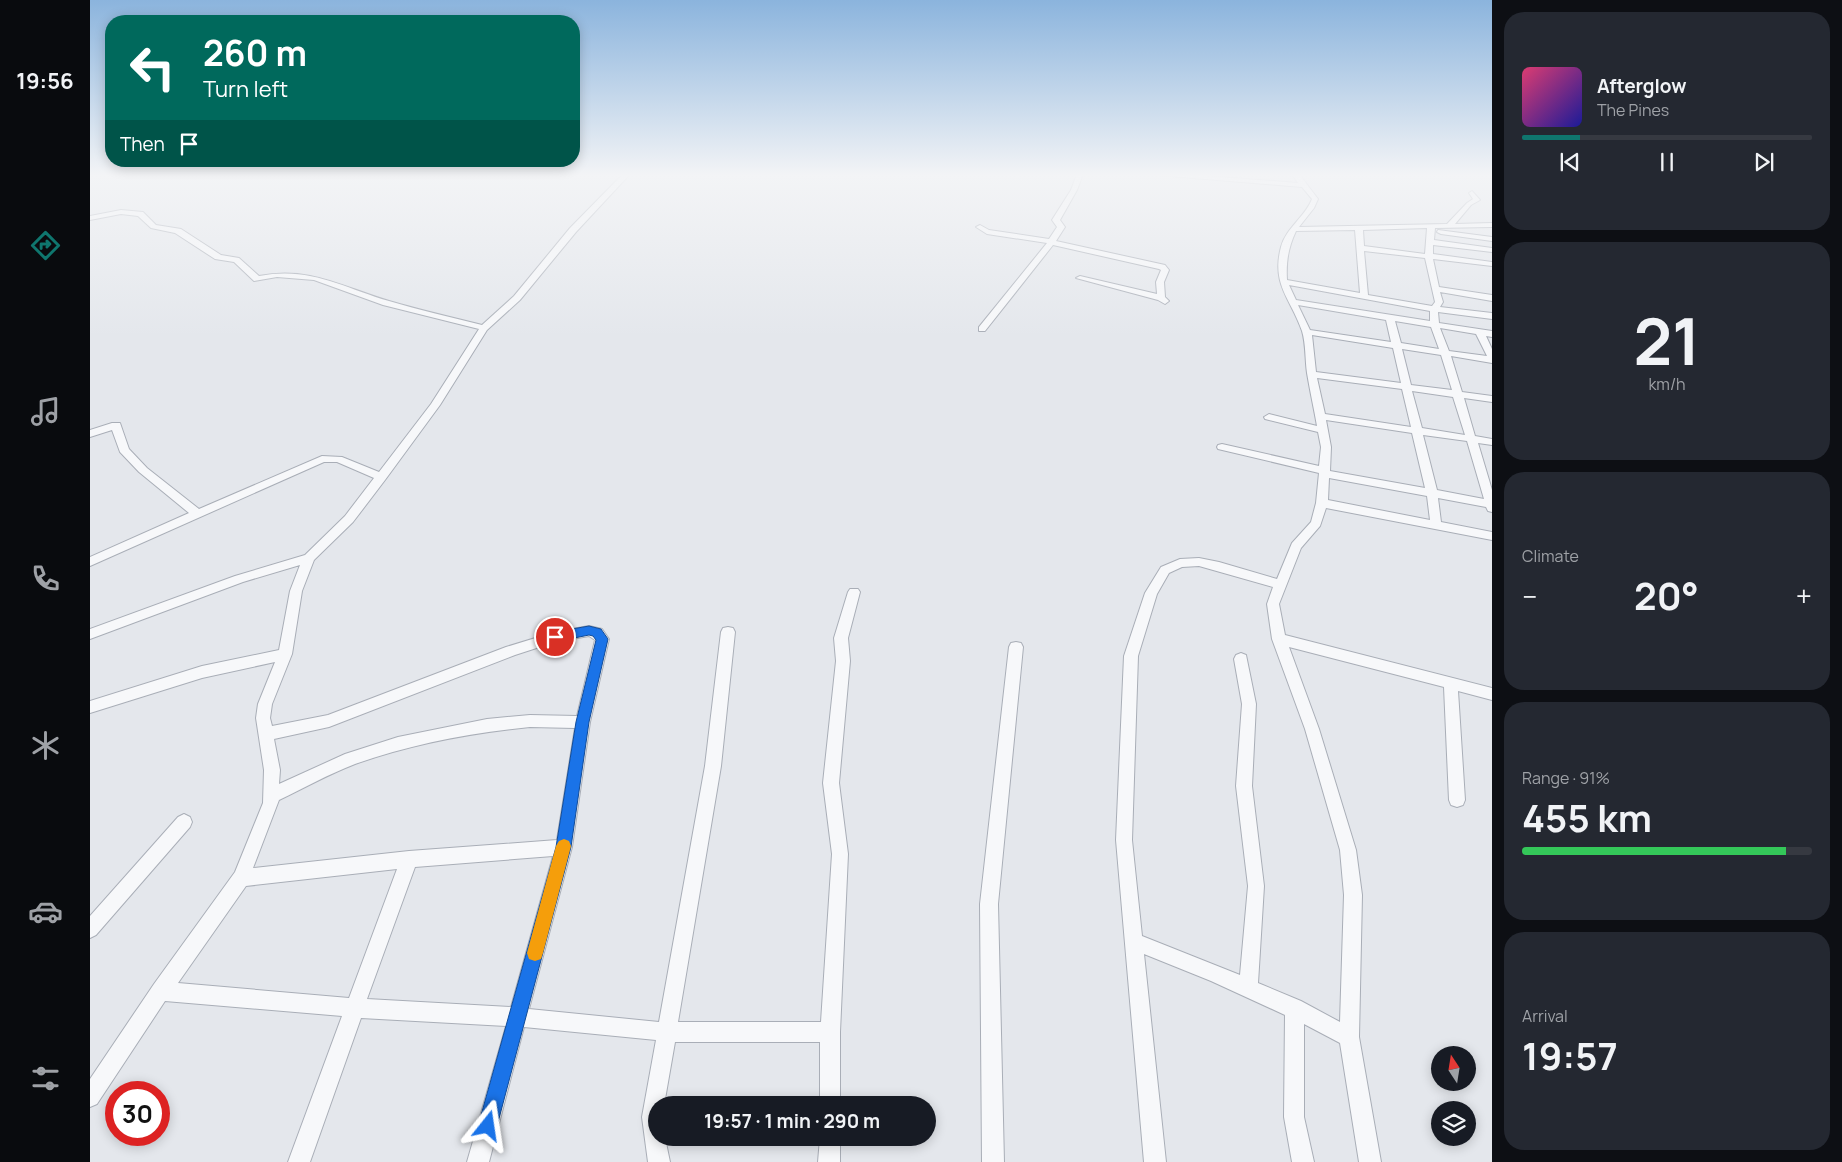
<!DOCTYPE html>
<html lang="en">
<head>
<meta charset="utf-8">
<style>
  :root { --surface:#171b24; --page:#242831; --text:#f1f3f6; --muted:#9ea1a6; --line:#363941; --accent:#0f766e }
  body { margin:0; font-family:Manrope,sans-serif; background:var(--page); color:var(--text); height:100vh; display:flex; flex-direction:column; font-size:19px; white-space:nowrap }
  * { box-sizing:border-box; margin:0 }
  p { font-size:16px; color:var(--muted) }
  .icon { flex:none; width:28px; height:28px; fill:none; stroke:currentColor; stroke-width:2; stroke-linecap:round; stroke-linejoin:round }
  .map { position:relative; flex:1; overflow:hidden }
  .side { display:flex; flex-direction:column; gap:12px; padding:12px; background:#0d0f14; width:350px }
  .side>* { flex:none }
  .hud { position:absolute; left:15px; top:15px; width:475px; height:152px; border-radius:20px; box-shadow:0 2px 12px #0003; background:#00695c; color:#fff; overflow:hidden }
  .needle { width:32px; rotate:348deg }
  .tools { position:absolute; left:1341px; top:1046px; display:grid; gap:10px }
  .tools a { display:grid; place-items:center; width:45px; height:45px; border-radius:50%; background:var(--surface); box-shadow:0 2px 12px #0003; font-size:25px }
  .speed { position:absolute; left:15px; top:1081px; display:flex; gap:10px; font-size:25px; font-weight:700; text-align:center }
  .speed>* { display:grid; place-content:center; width:65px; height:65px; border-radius:50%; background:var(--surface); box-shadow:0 2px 12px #0003; line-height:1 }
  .speed .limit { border:8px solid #d22; background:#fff; color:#111 }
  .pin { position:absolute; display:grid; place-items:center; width:42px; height:42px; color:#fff; margin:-21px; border:2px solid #fff; border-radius:50%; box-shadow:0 1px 5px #0007 }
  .me { position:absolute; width:55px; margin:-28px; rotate:15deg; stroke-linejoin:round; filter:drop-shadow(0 0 4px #0008) }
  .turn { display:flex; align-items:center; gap:18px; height:105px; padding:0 15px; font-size:22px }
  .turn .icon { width:65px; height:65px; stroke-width:2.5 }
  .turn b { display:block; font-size:35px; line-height:42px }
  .then { display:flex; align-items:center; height:48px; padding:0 15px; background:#0003; gap:10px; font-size:19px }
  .big { font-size:38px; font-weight:700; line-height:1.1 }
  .side .card { flex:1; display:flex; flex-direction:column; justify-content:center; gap:8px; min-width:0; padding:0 18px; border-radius:20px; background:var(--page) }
  .side .dial { align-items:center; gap:0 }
  .dial b { font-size:65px; line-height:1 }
  .song { display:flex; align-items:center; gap:15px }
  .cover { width:60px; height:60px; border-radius:8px; background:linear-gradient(135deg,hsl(340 70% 55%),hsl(240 70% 35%)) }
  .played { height:5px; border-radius:2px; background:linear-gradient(90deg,var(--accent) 20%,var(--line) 20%) }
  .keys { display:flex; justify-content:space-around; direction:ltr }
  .heat { display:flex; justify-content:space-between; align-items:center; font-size:28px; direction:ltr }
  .charge { height:8px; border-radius:4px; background:linear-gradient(90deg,#34c759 91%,var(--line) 0) }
  .trip { position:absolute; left:558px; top:1096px; width:288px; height:50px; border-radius:25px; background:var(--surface); box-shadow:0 2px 12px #0003; font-weight:700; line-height:50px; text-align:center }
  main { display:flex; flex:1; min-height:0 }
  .dock { display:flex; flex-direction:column; width:90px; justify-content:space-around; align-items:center; background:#090b0e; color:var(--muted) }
  .dock .icon { width:35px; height:35px }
  .dock .active { color:var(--accent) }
  .dock b { font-size:22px; color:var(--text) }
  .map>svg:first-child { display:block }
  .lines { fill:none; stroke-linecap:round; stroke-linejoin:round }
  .minor-casing { stroke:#a9aeb7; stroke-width:2 }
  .minor { fill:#f7f8fa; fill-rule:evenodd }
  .route { fill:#1a73e8; stroke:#114b97 }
  .slow { fill:#f59e0b }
</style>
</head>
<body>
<main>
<nav class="dock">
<b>19:56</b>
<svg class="icon active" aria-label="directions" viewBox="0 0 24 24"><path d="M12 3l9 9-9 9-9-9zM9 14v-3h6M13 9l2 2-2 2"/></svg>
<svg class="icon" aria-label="music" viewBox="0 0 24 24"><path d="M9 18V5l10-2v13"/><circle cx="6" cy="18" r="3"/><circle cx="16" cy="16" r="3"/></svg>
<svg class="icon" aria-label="phone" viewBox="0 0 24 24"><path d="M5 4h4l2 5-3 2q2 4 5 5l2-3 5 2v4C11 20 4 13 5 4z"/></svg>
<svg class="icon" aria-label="climate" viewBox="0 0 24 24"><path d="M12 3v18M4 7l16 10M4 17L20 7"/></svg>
<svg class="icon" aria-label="car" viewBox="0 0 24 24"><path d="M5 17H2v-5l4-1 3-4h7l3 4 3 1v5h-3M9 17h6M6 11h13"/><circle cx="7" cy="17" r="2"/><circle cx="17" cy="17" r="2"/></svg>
<svg class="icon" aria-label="filters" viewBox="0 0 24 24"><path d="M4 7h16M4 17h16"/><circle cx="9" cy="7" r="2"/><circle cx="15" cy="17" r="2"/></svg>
</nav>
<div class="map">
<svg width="1402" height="1162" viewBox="0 0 1402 1162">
  <rect width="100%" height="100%" fill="#e4e7ec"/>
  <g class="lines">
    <g class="minor-casing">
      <path id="minor" d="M533,174H540L486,232L430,300L397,330L350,405L295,480L263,522L224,560L212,591L202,654L182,704L180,718L182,726L238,715L416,647L465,632L499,626L512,629L519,639L500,722L482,847L439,1009L569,1022L615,766L631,632L633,628L638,627L643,628L645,632L631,766L588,1022H731L742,854L733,783L746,661L744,638L758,592L760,589H768L770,592L758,638L760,661L749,783L758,854L750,1032V1105H730V1042H585L574,1105H566V1138H575L580,1162H558L552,1117L566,1040L434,1027L399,1162H377L416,1026L271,1018L220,1162H198L252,1016L75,1001L7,1104L0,1107V1079L64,984L145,872L173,803L174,770L166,718L168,704L185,662L112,678L0,713V701L112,666L189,650L200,591L210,565L153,582L0,639V629L145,576L215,555L255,516L284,478L247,462H234L0,566V557L99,513L49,472L30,452L22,430L0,437V430L22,423H30L39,449L57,468L109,509L232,456L252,457L289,472L341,404L389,329L293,305L224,280L187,277L164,281L144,262L125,259L85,233L61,228L48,216L31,214L0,220V216L31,210L53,212L66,225L91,229L131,255L149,258L169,276C219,266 252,287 299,301C329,310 361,317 392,325L424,296L480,228ZM499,636L505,640L487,716L440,715L397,719L308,737L255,754L189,784L190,770L184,739L239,727L425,655L465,642ZM440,727L485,728L467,840L319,851L163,868L189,800C214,788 239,774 265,764C321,744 381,733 440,727ZM463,856L421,1007L277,999L325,867ZM307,869L259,998L88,983L156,886Z
        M987,174H993L987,190L970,220L975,227L966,241L1075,265L1079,270L1074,282L1075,297L1079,301L1075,304L1068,300L986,278L990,276L1067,294L1066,282L1071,270L1069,269L963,245L895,331H889V327L957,243L897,234L886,227L890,225L899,230L959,239L967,227L962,220L981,190Z
        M1055,174H1090L1208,183L1202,174H1209L1228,199L1224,208L1209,227L1357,224L1377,203L1383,199L1379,193L1382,191L1390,200L1381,205L1365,224L1402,223V227L1345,228L1344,240L1402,248V252L1343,245V254L1402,262V266L1343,259L1349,287L1402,295V301L1350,292L1353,302L1350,307L1402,313V319L1348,312L1349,323L1402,331V337L1396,336L1402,349V363L1361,356L1372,392L1402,396V402L1374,398L1385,436L1402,439V445L1388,443L1402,490V512L1398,511L1396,507L1348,498L1351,522L1402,532V540L1236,508L1230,526L1211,548L1189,604L1195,635L1402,688V700L1368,691L1375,800L1373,805L1367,807L1361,805L1359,800L1354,687L1199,647L1229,729L1266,850L1272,895L1269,1037L1291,1162H1269L1250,1043L1214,1024V1117L1224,1162H1202L1194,1117L1195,1015L1121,981L1054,954L1076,1162H1054L1026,840L1034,656L1055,593L1071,567L1090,559L1109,558L1129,562L1187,579L1202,543L1221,522L1226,503L1229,473L1128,449L1127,447L1128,445L1132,444L1229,466L1231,447L1228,432L1175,419L1174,417L1179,414L1227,426C1224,409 1220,391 1217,373C1215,360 1216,344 1212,331C1201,299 1181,285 1191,247C1196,228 1215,217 1222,199L1212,187ZM1337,228L1335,254L1274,246L1273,230ZM1265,230L1270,293L1197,280C1196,262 1198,248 1206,231ZM1274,251L1335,258L1345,302L1342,306L1278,295ZM1199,285L1340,311V321L1206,300ZM1208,305L1296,320L1301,342L1220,330ZM1305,321L1341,327L1349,349L1311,343ZM1350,328L1386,334L1397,356L1359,351ZM1222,335L1303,348L1311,383L1226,372ZM1312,349L1351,355L1362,390L1321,385ZM1227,378L1312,389L1321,427L1235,414ZM1322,391L1363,397L1375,435L1332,428ZM1236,420L1322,433L1335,488L1240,471L1241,447ZM1333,435L1377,441L1394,499L1347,490ZM1239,478L1337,496L1340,520L1238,500ZM1109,566L1183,587L1177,604L1182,639L1215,729L1250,850L1254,895L1250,1022L1211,1001L1168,983L1174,886L1162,786L1166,704L1156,655L1151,653L1146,655L1144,659L1152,704L1146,786L1158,886L1150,975L1052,936L1042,840L1048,656L1067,594L1079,573L1092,567Z
        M1348,230L1402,237V241L1351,234L1347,232Z
        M926,642L931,643L933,647L908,904L914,1162H892L890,904L919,647L921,643Z
        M94,814L100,817L102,822L100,827L6,935L0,938V916L88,817Z
        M730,1138H750V1162H728Z"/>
    </g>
    <use href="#minor" class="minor"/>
  </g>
  <linearGradient id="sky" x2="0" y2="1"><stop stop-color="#8bb4dd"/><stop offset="0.52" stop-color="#f3f4f6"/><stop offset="1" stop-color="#f3f4f6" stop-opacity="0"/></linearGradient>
  <rect width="1402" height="337" fill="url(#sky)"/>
  <path class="route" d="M499,626L511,629L518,639L499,722L481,847L407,1126L404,1132L398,1135L391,1132L388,1126L466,847L486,722L506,640L503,636L499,635L465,642L461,641L459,637L461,634L465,632Z"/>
  <path class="slow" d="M474,839L479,841L481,846L453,953L451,959L445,961L439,959L437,953L466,846L469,841Z"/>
</svg>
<div class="tools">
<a><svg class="needle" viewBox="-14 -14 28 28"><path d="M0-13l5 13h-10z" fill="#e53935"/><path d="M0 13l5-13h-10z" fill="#9ea1a6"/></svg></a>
<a><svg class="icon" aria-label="layers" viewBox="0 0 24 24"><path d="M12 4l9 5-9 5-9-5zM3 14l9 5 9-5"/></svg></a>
</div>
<div class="speed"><div class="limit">30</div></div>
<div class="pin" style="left:465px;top:637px;background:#d93025"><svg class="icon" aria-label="arrive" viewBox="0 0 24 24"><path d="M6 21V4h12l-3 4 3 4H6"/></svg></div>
<svg class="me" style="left:398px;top:1126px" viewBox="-20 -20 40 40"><path d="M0-17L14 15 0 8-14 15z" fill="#1a73e8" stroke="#fff" stroke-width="4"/></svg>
<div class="trip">19:57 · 1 min · 290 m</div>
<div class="hud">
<div class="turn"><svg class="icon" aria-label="left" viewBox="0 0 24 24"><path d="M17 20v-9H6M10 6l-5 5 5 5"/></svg><div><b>260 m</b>Turn left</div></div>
<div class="then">Then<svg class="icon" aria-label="arrive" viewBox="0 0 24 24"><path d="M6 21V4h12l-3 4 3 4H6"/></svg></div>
</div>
</div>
<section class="side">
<div class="card">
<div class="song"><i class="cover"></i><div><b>Afterglow</b><p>The Pines</p></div></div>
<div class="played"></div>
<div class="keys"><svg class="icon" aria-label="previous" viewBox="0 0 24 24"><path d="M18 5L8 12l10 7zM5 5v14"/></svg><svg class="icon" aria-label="pause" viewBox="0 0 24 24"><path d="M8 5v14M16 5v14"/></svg><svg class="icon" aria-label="next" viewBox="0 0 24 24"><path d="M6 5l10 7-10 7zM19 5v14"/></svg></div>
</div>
<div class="card dial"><b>21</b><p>km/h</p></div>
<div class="card"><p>Climate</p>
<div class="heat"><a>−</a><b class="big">20°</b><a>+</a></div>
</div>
<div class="card"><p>Range · 91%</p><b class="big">455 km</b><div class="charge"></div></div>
<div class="card"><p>Arrival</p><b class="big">19:57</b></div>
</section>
</main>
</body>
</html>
